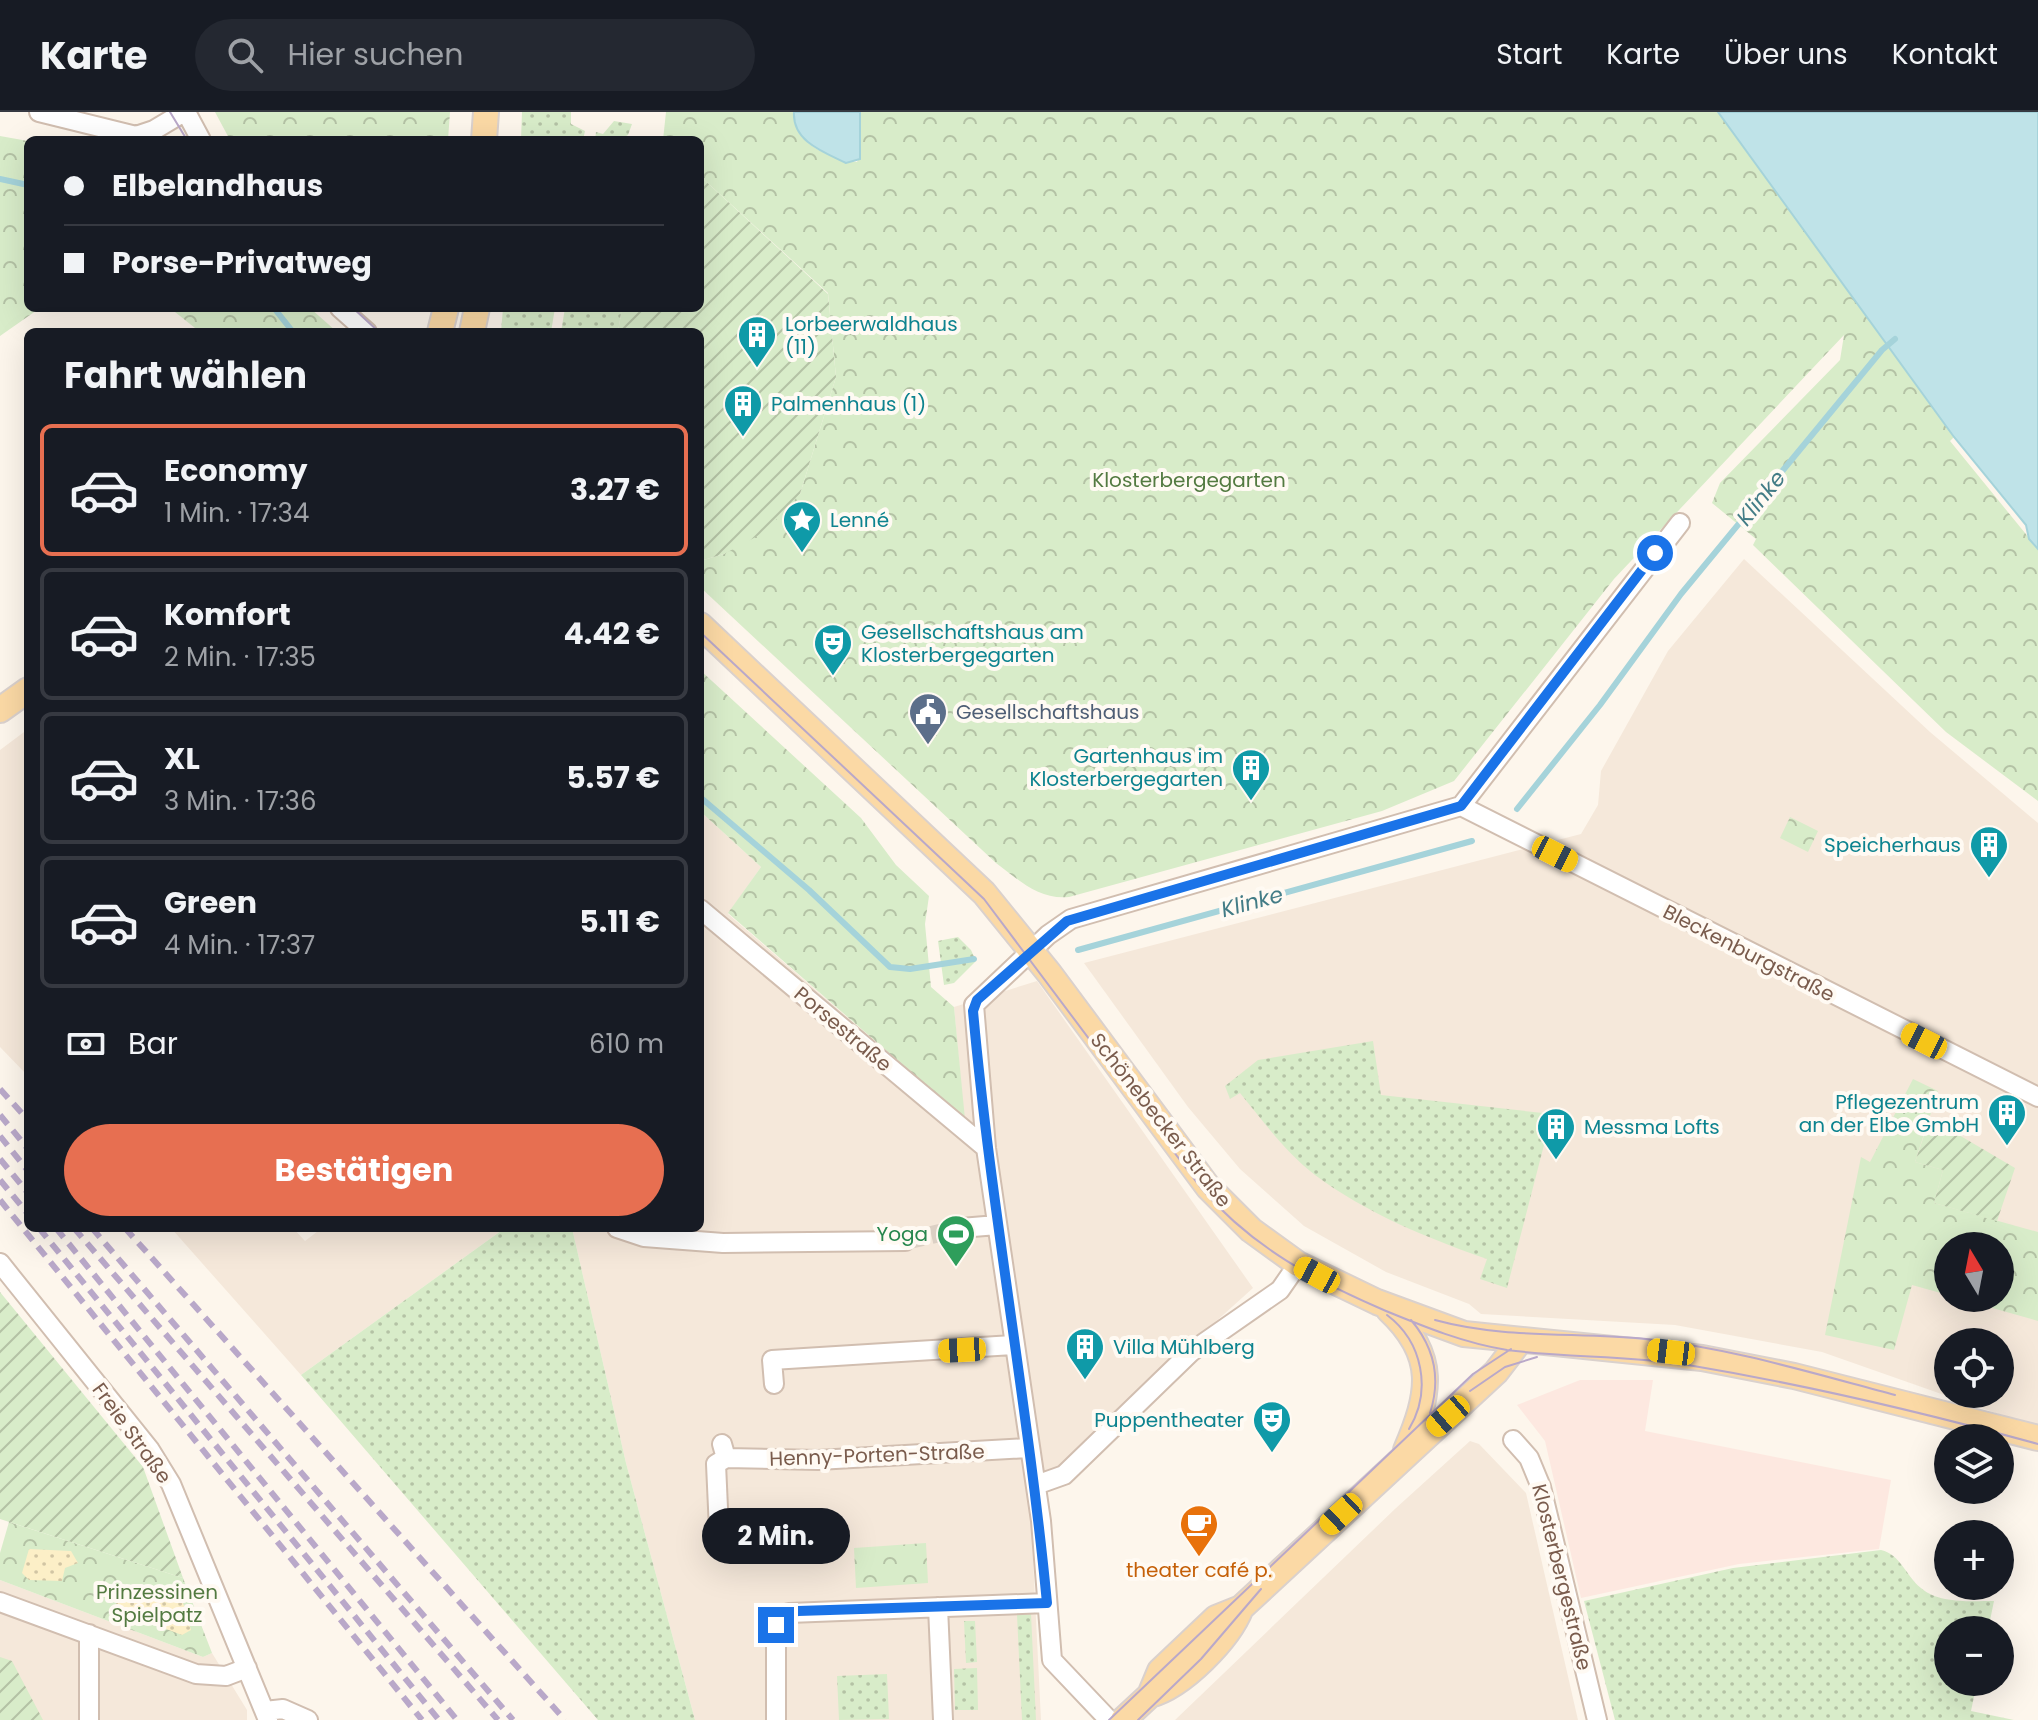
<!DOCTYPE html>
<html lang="de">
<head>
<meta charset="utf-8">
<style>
	body { margin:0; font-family:Poppins,sans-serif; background:#242831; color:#f1f3f6; height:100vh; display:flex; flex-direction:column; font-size:30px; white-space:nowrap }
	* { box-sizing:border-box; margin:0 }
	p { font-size:26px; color:#9ea1a6 }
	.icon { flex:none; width:44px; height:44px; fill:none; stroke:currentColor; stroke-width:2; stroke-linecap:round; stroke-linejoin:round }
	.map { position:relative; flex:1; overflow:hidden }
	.side { position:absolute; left:24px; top:216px; width:680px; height:904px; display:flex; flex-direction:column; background:#171b24; border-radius:12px; box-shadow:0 8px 32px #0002 }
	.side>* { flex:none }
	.banner { position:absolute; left:24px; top:24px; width:680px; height:176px; border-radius:12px; box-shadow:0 8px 32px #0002; display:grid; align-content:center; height:176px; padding:0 40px; background:#171b24 }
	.needle { width:52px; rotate:350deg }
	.fabs { position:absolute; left:1934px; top:1120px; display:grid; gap:16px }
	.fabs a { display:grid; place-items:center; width:80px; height:80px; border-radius:50%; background:#171b24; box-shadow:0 8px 32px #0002; font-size:40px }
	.end { position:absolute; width:36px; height:36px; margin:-18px; border:10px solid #1a73e8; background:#fff; box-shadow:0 0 0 4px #fff }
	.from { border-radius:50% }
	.bubble { position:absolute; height:56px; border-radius:28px; background:#171b24; box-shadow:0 8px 32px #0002; font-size:26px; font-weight:700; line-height:56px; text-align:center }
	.car { position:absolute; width:24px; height:48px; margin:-24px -12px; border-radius:10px; box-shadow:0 0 6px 2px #0007; background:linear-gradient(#f5c518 24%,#345 0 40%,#f5c518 0 76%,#345 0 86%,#f5c518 0) }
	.banner b { display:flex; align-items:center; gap:28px; height:76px; font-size:30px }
	.banner b+b { border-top:2px solid #363941 }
	.banner i { width:20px; height:20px; background:#f1f3f6 }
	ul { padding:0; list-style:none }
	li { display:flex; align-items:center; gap:24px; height:132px; margin:0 16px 12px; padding:0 24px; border:4px solid #363941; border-radius:12px }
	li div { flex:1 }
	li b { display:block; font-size:30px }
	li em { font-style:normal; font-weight:700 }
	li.current { border-color:#e76f51 }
	li>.icon { width:72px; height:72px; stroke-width:1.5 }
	h2 { padding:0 40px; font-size:36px; line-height:96px }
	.pay { display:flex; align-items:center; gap:20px; height:88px; padding:0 40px; font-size:30px }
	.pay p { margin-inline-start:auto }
	.primary-button { display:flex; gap:16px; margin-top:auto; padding:16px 40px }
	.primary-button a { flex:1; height:92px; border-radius:48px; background:#e76f51; color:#fff; font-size:32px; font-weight:700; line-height:92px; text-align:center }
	header { display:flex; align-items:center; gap:48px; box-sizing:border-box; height:112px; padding:0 40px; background:#171b24; border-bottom:2px solid #363941 }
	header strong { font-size:38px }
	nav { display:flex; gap:44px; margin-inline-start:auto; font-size:28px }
	.search { width:560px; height:72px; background:#242831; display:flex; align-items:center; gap:20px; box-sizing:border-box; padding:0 28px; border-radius:44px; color:#9ea1a6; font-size:30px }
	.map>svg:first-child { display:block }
</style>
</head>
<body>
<header>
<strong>Karte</strong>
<div class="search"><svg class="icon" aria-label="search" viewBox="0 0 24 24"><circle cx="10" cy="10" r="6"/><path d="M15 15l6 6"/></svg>Hier suchen</div>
<nav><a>Start</a><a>Karte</a><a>Über uns</a><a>Kontakt</a></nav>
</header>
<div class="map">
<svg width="2038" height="1608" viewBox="0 0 2038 1608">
	<defs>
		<pattern id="grass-dots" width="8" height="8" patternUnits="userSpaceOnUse" patternTransform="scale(2)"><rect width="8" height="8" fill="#d8ecc9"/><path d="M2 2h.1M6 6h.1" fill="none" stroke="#b4c2a5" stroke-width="1.8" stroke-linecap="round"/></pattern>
		<pattern id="forest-crowns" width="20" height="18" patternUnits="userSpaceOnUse" patternTransform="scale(2)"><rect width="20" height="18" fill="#d8ecc9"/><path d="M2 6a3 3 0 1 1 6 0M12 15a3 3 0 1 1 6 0" fill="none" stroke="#b4c2a5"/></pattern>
		<pattern id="sand-dots" width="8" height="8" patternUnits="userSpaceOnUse" patternTransform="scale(2)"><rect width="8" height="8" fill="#fcefc7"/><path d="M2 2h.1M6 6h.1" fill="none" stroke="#d1c5a4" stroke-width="1.8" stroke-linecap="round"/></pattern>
		<pattern id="garden-furrows" width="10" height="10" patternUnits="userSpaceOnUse" patternTransform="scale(2)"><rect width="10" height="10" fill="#d8ecc9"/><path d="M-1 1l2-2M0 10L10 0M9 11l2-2" fill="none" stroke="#b4c2a5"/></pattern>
	</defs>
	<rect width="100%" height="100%" fill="#fdf6ec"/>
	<path fill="#f5e8da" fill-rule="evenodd" d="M 1744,447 L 1930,620 L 2038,711 L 2038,1316 L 1822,1240 L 1675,1213 L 1481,1202 L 1469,1192 L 1386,1160 L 1304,1114 L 1240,1057 L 1188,995 L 1084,851 L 1581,722 L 1598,693 L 1601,659 L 1668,539 ZM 1948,1134 L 2000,1134 L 2000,1186 L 1948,1186 ZM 1948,1230 L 2000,1230 L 2000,1282 L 1948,1282 Z
		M 28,617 L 28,964 L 0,935 L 0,638 Z
		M 700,699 L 761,755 L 728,802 L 964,1006 L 954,895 L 1037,869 L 1253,1176 L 1142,1276 L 1030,1386 L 1041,1608 L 695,1608 L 626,1351 L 572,1116 L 700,1116 Z
		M 171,1116 L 293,1116 L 305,1129 L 322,1116 L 505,1116 L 301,1263 Z
		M 1470,1329 L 1479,1332 L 1526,1381 L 1578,1608 L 1175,1608 L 1396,1396 Z
		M 0,1468 L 203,1545 L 212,1541 L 247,1598 L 247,1608 L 0,1608 Z"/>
	<path fill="#fde8e0" d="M 1580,1268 L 1653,1268 L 1645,1319 L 1891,1368 L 1879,1437 L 1739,1452 L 1581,1486 L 1545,1329 L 1517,1293 Z"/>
	<path fill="url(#grass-dots)" d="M 522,0 L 571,0 L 571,12 L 585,19 L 583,28 L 521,28 Z
		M 614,9 L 632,12 L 628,23 L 618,28 L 595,28 L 596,20 L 603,22 Z
		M 503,196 L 555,196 L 551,220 L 501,220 Z
		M 565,196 L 622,196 L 618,220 L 561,220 Z
		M 958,825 L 971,838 L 976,849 L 954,871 L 944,873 L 938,829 Z
		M 1373,929 L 1381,983 L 1552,1002 L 1507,1176 L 1480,1167 L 1487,1147 C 1427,1126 1366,1101 1315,1063 C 1286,1041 1263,1009 1240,981 L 1230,987 L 1225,974 L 1258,948 Z
		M 505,1116 L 572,1116 L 626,1351 L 695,1608 L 598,1608 L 301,1263 Z
		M 1881,1438 C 1901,1443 1906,1464 1921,1476 C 1939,1492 1971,1489 1994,1489 L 1988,1518 L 1948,1518 L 1948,1570 L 1977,1570 L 1971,1599 L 2014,1608 L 1615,1608 L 1584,1489 L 1733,1456 Z
		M 1031,1502 L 1036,1608 L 1022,1608 L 1017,1503 Z
		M 975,1509 L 977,1550 L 966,1551 L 964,1509 Z
		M 977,1556 L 978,1598 L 955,1598 L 954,1557 Z
		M 887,1562 L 889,1607 L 839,1608 L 837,1564 Z"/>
	<path fill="url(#forest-crowns)" d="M 215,0 L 450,0 L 448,28 L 230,28 Z
		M 666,0 L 794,0 C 792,32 830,46 857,50 L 861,41 L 860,0 L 1718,0 L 1954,325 L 1950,329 L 2038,437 L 2038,689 L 1946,620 L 1753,433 L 1756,427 L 1712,391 L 1720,371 L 1840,248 L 1844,223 L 1614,467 L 1454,669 L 1382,699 L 1069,785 C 1039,788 1019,768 996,751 L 700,475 L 700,449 L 724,442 L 800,382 L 836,265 L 828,181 L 700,64 L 700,28 L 663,28 Z
		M 0,24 L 28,29 L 28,196 L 40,196 L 0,224 Z
		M 170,196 L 310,196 L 337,220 L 200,220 Z
		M 700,558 L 861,706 L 896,753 L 929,784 L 925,812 L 931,875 L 954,895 L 965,1007 L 728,801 L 761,755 L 700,699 Z
		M 1790,705 L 1818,719 L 1808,740 L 1780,726 Z
		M 1913,967 L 1938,979 L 1915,1050 L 1943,1058 L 1934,1091 L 2038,1120 L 2038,1209 L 1957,1186 L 2000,1186 L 2000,1134 L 1948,1134 L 1948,1183 L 1912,1173 L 1894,1238 L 1825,1223 L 1861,1045 L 1870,1050 Z
		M 9,1410 L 183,1466 L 212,1541 L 203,1545 L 0,1468 L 0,1441 Z
		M 926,1431 L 928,1471 L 856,1476 L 854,1436 Z"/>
	<path fill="url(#sand-dots)" d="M 29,1437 L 71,1439 L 78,1451 L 65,1456 L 62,1469 L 29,1468 L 22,1461 Z
		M 122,1482 L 181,1484 L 191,1518 L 182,1523 L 118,1499 L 116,1492 Z"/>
	<path fill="url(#garden-furrows)" d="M 700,64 L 828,182 L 836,265 L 800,382 L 765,420 L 724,442 L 700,449 L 700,220 L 618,220 L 622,196 L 700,196 Z
		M 1930,1006 L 2015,1056 L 1997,1109 L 1934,1091 L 1943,1058 L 1915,1050 Z
		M 0,1180 L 143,1355 L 183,1466 L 0,1407 Z
		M 0,1545 L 12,1549 L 43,1608 L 0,1608 Z"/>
	<path fill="#bfe3e8" stroke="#a5d3da" stroke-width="2" d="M 794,0 L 860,0 L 860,47 L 846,51 C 823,40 792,29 794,0 Z
		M 1718,0 L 2038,0 L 2038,437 L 2029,427 L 2026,413 L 1954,325 Z"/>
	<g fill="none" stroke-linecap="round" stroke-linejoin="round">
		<path stroke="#a5d3da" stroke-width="6" d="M 0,67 L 28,73
			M 274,196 L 293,220
			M 700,685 L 809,778 L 890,855 L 910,857 L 974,847
			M 1517,697 L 1600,593 L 1681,482 L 1882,238 L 1895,227
			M 1078,838 L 1472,729"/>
		<path stroke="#dcd0c4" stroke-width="18" stroke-dasharray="18 9" stroke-linecap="butt" d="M 905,1129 L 961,1116"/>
		<g stroke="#d1beb0" stroke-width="22">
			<path id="minor" d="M 39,0 L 136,24 L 154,18 L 184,0
				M 186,0 L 201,28
				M 340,196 L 367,220
				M 1461,694 L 2038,985
				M 700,797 L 986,1036
				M 617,1116 L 644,1125 L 723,1131 L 905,1129
				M 961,1116 L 997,1113
				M 0,1151 L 150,1338 L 171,1372 L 268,1608
				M 774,1272 L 772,1248 L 1013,1233
				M 1513,1328 L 1529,1346 L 1541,1375 L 1597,1608
				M 722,1332 L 726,1346 L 818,1348 L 1028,1336
				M 1036,1373 L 1064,1363 L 1191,1240 L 1280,1178 L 1298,1152
				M 719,1418 L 716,1352 L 726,1346
				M 0,1490 L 196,1562 L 226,1564 L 247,1556
				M 938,1495 L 943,1608
				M 265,1599 L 283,1597 L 308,1608
				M 89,1608 L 89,1522
				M 776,1608 L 776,1513 L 789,1501 L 1047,1491
				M 1109,1608 L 1052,1548 L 1041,1409 L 986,1036 L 974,893 L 1048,823 L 1071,807 L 1461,694 L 1680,411"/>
		</g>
		<g stroke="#dad1cd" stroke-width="28">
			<path id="major" d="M 484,28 L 486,0
				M 440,220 L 446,196
				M 472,220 L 477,196
				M 700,513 L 984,781 L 1049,861 L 1208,1075 L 1251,1118 L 1298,1152 L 1377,1190 L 1464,1222 L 1702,1246 L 1794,1264 L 2038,1326
				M 0,598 L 28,578
				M 1389,1198 C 1438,1244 1430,1282 1406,1338
				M 1150,1583 C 1183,1574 1229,1527 1241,1496 L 1496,1260 L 1519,1230
				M 1123,1608 L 1150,1583 L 1160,1559 L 1216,1506 L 1241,1496"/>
		</g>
		<use href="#minor" stroke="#fff" stroke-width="18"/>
		<use href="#major" stroke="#fbd9a5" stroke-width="24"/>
		<path stroke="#b9a8c9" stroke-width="2" d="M 170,0 L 187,28
			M 353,196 L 379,220
			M 700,520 L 984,787 L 1201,1076 C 1253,1136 1314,1168 1386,1199 C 1425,1215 1464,1231 1507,1238 C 1567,1246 1628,1243 1688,1253 C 1807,1273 1922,1300 2038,1332
			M 1387,1203 C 1423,1230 1432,1279 1409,1317
			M 1411,1208 C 1434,1235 1441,1267 1430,1301
			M 1435,1208 C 1504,1227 1575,1220 1646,1227 C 1731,1236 1812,1261 1895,1283
			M 1470,1279 L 1505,1255 L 1537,1245
			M 1109,1608 L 1473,1262 L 1511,1237
			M 1138,1608 L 1201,1547 L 1261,1477"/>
		<path stroke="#b9a8c9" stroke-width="6" stroke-dasharray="12 8" stroke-linecap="butt" d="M 0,977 L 28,1008
			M 0,1003 L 28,1037
			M 0,1024 L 28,1059
			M 0,1047 L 28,1081
			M 0,1068 L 28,1102
			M 0,1088 L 422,1608
			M 39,1116 L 439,1608
			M 56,1116 L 457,1608
			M 74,1116 L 498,1608
			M 92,1116 L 513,1608
			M 125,1116 L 565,1608"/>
	</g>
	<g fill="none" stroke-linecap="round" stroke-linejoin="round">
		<path stroke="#1a73e8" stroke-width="10" d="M 776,1513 L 781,1506 L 798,1499 L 1047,1491 C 1028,1293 991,1097 973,899 L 977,888 L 1067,809 L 1461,694 L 1655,441"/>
	</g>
	<defs>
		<g id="building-pin" transform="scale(2)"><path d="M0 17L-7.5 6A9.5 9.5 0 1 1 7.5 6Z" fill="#0f9aa8" stroke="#fffaf3"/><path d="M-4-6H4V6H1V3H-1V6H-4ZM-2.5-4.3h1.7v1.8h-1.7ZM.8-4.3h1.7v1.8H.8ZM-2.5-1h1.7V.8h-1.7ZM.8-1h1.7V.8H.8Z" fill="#fff"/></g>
		<g id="sight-pin" transform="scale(2)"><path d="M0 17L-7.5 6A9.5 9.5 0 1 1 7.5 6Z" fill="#0f9aa8" stroke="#fffaf3"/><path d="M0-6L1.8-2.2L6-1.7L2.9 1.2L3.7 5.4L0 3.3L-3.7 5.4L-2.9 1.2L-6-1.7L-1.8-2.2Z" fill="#fff"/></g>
		<g id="theatre-pin" transform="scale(2)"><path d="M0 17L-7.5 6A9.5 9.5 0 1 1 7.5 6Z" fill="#0f9aa8" stroke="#fffaf3"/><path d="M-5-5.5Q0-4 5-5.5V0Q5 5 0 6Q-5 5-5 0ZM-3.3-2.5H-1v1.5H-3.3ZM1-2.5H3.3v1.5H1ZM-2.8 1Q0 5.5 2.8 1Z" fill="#fff"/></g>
		<g id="civic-pin" transform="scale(2)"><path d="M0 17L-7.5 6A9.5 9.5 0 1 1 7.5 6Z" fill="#5c6f8a" stroke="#fffaf3"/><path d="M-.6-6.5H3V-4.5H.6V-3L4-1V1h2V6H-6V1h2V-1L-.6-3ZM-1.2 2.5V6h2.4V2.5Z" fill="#fff"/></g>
		<g id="stadium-pin" transform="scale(2)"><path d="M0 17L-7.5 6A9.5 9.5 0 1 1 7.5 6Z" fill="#2e9e5b" stroke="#fffaf3"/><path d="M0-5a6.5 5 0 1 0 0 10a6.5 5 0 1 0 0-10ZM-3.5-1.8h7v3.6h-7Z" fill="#fff"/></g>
		<g id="cafe-pin" transform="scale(2)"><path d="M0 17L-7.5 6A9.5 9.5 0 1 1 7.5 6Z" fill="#e8710a" stroke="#fffaf3"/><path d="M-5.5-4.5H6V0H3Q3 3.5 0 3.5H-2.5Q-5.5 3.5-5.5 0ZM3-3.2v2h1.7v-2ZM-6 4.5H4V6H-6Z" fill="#fff"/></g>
	</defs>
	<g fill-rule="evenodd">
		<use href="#building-pin" x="757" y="223"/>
		<use href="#building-pin" x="743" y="292"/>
		<use href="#sight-pin" x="802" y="408"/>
		<use href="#theatre-pin" x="833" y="531"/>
		<use href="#civic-pin" x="928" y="600"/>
		<use href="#building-pin" x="1251" y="656"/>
		<use href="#building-pin" x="1989" y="733"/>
		<use href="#building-pin" x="2007" y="1001"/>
		<use href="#building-pin" x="1556" y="1015"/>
		<use href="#stadium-pin" x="956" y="1122"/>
		<use href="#building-pin" x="1085" y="1235"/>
		<use href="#theatre-pin" x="1272" y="1308"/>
		<use href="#cafe-pin" x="1199" y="1412"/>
	</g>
	<g text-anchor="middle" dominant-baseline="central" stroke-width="8" stroke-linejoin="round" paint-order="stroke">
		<g font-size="20" fill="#0d838f" stroke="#fffaf3" text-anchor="start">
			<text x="785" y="212">Lorbeerwaldhaus<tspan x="785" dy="23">(11)</tspan></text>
			<text x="771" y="292">Palmenhaus (1)</text>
			<text x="830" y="408">Lenné</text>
			<text x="861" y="520">Gesellschaftshaus am<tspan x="861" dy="23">Klosterbergegarten</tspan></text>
			<text x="1223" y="644" text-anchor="end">Gartenhaus im<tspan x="1223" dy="23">Klosterbergegarten</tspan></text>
			<text x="1961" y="733" text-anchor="end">Speicherhaus</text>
			<text x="1979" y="990" text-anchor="end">Pflegezentrum<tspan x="1979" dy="23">an der Elbe GmbH</tspan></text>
			<text x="1584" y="1015">Messma Lofts</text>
			<text x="1113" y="1235">Villa Mühlberg</text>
			<text x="1244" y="1308" text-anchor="end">Puppentheater</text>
		</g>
		<g font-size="20" fill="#537a41" stroke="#fffaf3">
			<text x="1189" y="368">Klosterbergegarten</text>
			<text x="157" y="1480">Prinzessinen<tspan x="157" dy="23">Spielpatz</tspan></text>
		</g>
		<g font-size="20" fill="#4e5e75" stroke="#fffaf3" text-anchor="start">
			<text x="956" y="600">Gesellschaftshaus</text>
		</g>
		<g font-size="20" fill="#7a5c4d" stroke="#fffaf3">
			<text transform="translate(1749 841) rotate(27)">Bleckenburgstraße</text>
			<text transform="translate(843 917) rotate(40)">Porsestraße</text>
			<text transform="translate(1161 1008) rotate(52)">Schönebecker Straße</text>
			<text transform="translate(132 1321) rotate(54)">Freie Straße</text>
			<text transform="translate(877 1343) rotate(-2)">Henny-Porten-Straße</text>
			<text transform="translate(1562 1465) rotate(76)">Klosterbergestraße</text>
		</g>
		<g font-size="20" fill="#27864d" stroke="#fffaf3" text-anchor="end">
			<text x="928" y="1122">Yoga</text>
		</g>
		<g font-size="20" fill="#c56008" stroke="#fffaf3">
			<text x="1199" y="1458">theater café p.</text>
		</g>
		<g font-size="22" font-style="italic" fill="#437c86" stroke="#fffaf3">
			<text transform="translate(1761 386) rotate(-51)">Klinke</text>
			<text transform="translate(1252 790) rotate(-15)">Klinke</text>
		</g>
	</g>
</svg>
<div class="fabs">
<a><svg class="needle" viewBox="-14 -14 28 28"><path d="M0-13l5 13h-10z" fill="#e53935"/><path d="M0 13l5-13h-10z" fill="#9ea1a6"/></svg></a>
<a><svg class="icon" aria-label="locate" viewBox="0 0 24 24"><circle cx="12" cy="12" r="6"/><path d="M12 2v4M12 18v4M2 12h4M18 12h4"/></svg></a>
<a><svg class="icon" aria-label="layers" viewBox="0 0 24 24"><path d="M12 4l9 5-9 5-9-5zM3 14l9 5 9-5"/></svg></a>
<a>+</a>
<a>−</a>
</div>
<i class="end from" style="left:1655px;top:441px"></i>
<i class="end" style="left:776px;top:1513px"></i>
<div class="bubble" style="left:702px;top:1396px;width:148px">2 Min.</div>
<i class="car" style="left:1555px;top:742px;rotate:117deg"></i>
<i class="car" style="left:1924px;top:929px;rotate:297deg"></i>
<i class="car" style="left:1317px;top:1163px;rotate:298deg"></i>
<i class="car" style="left:962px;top:1238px;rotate:267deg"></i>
<i class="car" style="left:1671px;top:1240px;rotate:277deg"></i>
<i class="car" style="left:1448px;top:1304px;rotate:229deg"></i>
<i class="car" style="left:1341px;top:1402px;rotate:227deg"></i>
<div class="banner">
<b><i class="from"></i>Elbelandhaus</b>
<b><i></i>Porse-Privatweg</b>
</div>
<section class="side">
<h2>Fahrt wählen</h2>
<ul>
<li class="current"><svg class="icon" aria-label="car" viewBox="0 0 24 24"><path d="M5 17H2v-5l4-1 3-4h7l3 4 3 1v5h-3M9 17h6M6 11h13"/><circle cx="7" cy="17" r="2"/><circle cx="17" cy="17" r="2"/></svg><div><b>Economy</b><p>1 Min. · 17:34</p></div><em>3.27 €</em></li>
<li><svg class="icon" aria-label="car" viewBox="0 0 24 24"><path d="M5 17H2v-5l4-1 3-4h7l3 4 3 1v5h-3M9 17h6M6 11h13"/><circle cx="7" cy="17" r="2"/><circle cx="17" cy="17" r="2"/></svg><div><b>Komfort</b><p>2 Min. · 17:35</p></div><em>4.42 €</em></li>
<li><svg class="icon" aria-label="car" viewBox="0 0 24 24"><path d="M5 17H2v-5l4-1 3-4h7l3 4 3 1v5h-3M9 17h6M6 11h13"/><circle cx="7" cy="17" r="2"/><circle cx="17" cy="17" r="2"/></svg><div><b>XL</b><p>3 Min. · 17:36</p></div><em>5.57 €</em></li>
<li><svg class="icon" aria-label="car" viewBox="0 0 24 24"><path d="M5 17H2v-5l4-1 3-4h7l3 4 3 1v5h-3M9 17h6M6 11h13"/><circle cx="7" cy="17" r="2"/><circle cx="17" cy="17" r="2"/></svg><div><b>Green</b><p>4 Min. · 17:37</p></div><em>5.11 €</em></li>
</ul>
<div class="pay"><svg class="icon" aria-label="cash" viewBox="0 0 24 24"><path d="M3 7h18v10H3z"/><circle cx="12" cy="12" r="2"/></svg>Bar<p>610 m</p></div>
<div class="primary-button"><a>Bestätigen</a></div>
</section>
</div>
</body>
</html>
